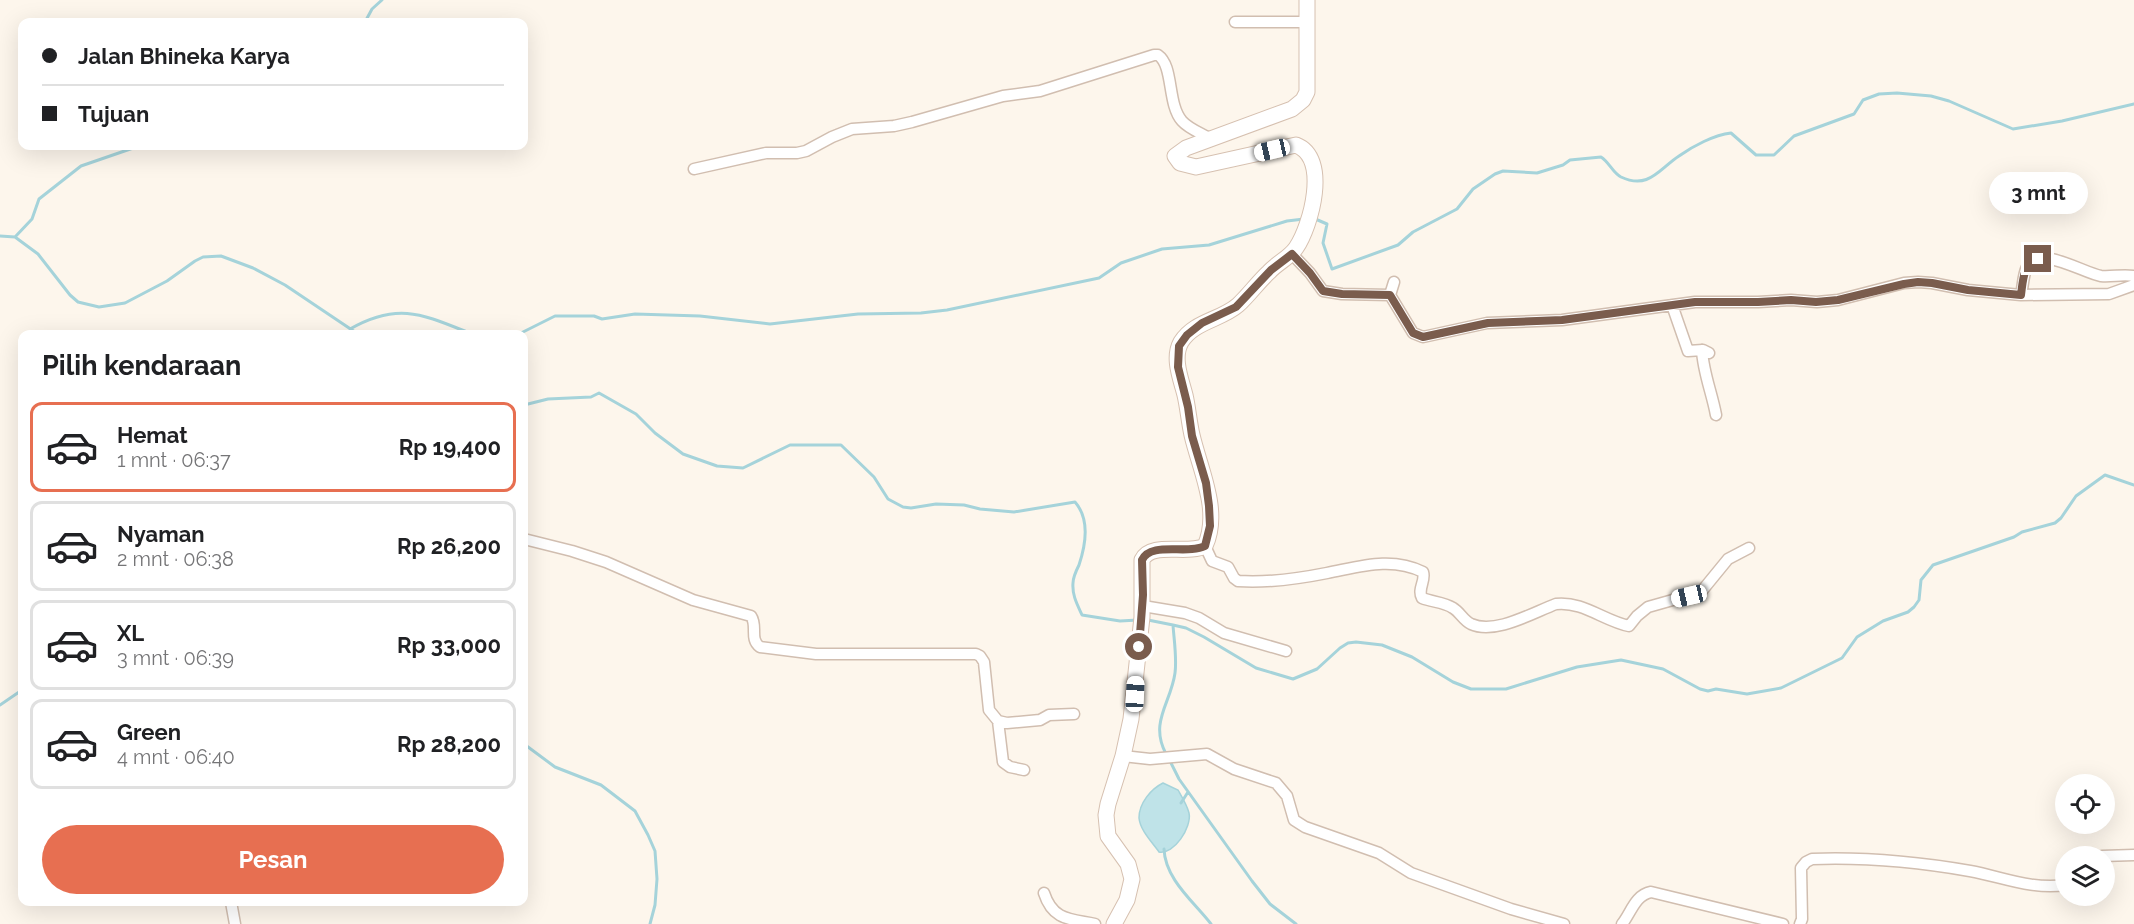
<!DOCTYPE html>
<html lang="id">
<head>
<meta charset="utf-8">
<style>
	body { margin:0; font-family:Raleway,sans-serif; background:#f6f6f6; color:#202124; height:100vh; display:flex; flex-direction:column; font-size:22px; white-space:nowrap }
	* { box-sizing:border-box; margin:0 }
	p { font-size:20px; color:#757577 }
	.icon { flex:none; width:33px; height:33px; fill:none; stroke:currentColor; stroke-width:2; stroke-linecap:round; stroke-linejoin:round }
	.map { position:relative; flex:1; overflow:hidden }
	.panel { position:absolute; left:18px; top:330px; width:510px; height:576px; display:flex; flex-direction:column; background:#fff; border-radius:12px; box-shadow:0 6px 24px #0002 }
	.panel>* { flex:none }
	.banner { position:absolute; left:18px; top:18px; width:510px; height:132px; border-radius:12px; box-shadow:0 6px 24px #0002; display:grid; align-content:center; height:132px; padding:0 24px; background:#fff }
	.fabs { position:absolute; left:2055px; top:774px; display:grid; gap:12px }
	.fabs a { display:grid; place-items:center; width:60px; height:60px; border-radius:50%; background:#fff; box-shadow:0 6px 24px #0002; font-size:30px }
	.end { position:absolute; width:27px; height:27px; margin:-14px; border:8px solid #7a5c4d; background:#fff; box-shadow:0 0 0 3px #fff }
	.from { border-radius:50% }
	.bubble { position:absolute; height:42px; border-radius:21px; background:#fff; box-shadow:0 6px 24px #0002; font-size:20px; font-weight:700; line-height:42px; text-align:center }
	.car { position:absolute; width:18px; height:36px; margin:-18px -9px; border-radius:8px; box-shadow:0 0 4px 2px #0007; background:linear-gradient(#fff 24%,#345 0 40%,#fff 0 76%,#345 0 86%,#fff 0) }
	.banner b { display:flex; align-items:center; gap:21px; height:57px; font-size:22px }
	.banner b+b { border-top:2px solid #e0e0e0 }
	.banner i { width:15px; height:15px; background:#202124 }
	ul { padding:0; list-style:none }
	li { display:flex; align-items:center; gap:18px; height:90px; margin:0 12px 9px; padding:0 12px; border:3px solid #e0e0e0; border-radius:12px }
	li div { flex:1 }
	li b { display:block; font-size:22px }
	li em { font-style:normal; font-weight:700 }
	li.selected { border-color:#e76f51 }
	li>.icon { width:54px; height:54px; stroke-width:1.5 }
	h2 { padding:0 24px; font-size:27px; line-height:72px }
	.button { display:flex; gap:12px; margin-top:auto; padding:12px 24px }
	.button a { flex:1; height:69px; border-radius:36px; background:#e76f51; color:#fff; font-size:24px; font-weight:700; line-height:69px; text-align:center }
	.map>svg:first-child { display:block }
</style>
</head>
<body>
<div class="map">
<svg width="2134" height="924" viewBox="0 0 2134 924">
	<rect width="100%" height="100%" fill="#fdf6ec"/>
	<path fill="#bfe3e8" stroke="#a5d3da" stroke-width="1.5" d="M 1163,783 L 1178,790 C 1182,797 1187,805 1189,813 C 1192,827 1174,855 1159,852 C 1152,842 1140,830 1139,818 C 1139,803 1151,789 1163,783 Z"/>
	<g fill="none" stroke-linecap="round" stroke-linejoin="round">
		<path stroke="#a5d3da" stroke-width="3" d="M 365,22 L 372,9 L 382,0
			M 1313,218 L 1327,224 L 1323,243 L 1332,269 L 1398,245 L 1413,232 L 1457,209 L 1473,189 L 1495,174 L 1503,171 L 1537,173 L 1563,165 L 1570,160 L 1601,157 C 1609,162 1613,173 1621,177 C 1649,190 1659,169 1679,156 C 1693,146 1714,135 1731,133 L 1756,155 L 1774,155 L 1794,136 L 1854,114 L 1863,100 L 1879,94 L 1897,93 L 1931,96 L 1949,101 L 2013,129 L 2062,121 L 2134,104
			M 0,236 L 15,237 L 38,254 L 70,295 L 78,302 L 99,307 L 125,303 L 167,281 L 195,261 L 203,257 L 221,256 L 253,268 L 285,285 L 358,334
			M 15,237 L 32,219 L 39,199 L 81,166 L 139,146
			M 350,329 C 399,301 424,315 472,334
			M 519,334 L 555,316 L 594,316 L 602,319 L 635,314 L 700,316 L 770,324 L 858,314 L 921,313 L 947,310 L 1099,278 L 1121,263 L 1162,249 L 1209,245 L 1287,221 L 1304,219
			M 524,405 L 548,399 L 591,397 L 599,393 L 636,414 L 655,433 L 683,454 L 717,466 L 743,468 L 790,445 L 841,445 L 874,477 L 888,499 L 903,507 L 911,508 L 936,504 L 964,505 L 980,509 L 1014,512 L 1075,502 C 1090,519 1086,544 1079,565 C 1076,571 1073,577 1073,583 C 1072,595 1077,604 1082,615 L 1120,621 L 1138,620
			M 1148,620 L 1173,625 C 1174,640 1177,658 1175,673 C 1171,703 1149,722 1166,754
			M 1173,625 L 1186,628 L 1204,637 L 1256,668 L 1293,679 L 1317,669 L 1340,648 L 1348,643 L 1356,642 L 1382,645 L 1412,657 L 1453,682 L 1471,689 L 1506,689 L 1577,667 L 1621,660 L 1663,669 L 1700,689 L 1708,691 L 1716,689 L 1747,694 L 1781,688 L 1842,658 L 1857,637 L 1883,621 L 1908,612 L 1914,607 L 1919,600 L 1921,580 L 1933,565 L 2014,537 L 2022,532 L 2055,523 L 2061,518 L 2076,496 L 2105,475 L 2134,485
			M 0,705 L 22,690
			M 524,744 L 555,767 L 601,785 L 635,811 L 648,835 L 655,851 L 657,879 L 655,905 L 650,924
			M 1169,759 L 1179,779 L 1252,881 L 1270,904 L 1296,924
			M 1181,803 L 1188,792
			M 1164,849 C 1165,879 1194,902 1211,924"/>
		<g stroke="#d1beb0" stroke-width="13">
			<path id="street" d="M 1235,22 L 1307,22
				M 694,169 L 766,153 L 797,153 L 806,151 L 832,137 L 852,129 L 894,126 L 912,122 L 1003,96 L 1040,91 L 1154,55 L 1158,55 C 1174,66 1167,104 1182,121 C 1189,129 1201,133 1211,139
				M 1292,254 L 1310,273 L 1323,291 L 1342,294 L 1390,295
				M 1394,282 L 1390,295 L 1413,333 L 1423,337 L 1487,323 L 1562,320 L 1695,302 L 1758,302 L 1791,300 L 1817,302 L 1838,300 L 1904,283 L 1918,282 L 1932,283 L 1968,290 L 2021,295 L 2109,294 L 2134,285
				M 2021,295 C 2023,286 2023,275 2027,267 C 2039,244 2083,273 2101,276 C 2112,277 2123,274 2134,276
				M 1672,305 L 1688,351 L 1703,350 L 1709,353
				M 1702,350 C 1703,372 1712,393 1716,415
				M 524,539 L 572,551 L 606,562 L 693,600 L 751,616 C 758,626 749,639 760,647 L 816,654 L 976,654 L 980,656 L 984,662 L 989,710 L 998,721 L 1007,723 L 1040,720 L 1049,715 L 1074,714
				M 1205,546 L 1212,561 L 1228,567 L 1234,578 L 1238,581 C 1268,583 1297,579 1327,573 C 1359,567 1391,556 1423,572 C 1426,581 1417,589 1422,598 C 1432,602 1444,602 1453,608 C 1460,612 1463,620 1471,624 C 1495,635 1532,613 1556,604 C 1583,601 1604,621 1629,626 L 1637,616 L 1648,607 L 1701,592 L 1728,559 L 1749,548
				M 1143,606 L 1185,613 L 1199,618 L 1224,633 L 1286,651
				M 998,721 L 1003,762 L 1010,767 L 1024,770
				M 1123,756 L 1150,759 L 1207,754 L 1234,769 L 1276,783 L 1287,796 L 1294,820 L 1305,827 L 1379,853 L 1411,873 L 1511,909 L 1564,924
				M 2102,856 L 2134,855
				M 1044,893 C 1053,921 1071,919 1095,924
				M 231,902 L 235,924
				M 1622,924 C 1631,913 1635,895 1651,892 L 1783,924
				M 1800,924 L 1802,919 L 1801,868 L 1806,862 L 1812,859 C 1865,857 1918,862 1970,871 C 2003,877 2031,890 2066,885"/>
		</g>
		<g stroke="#d6c0b0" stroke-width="17">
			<path id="secondary" d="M 1114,924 L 1127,900 L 1132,879 L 1128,864 L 1108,836 L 1106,815 L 1108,804 L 1123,756 L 1131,719 L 1142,617 L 1142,560 C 1151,541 1187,555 1205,546 C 1221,511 1200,470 1192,435 C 1189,422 1188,408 1185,395 C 1181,379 1172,358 1181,342 C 1194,321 1221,320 1238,305 C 1249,295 1258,282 1269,272 C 1277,263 1289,258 1296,248 C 1311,226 1330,158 1296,145 L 1196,167 L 1180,163 L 1175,156 L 1186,148 L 1292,109 L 1303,100 L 1307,92 L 1307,0"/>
		</g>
		<use href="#street" stroke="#fff" stroke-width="10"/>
		<use href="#secondary" stroke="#fff" stroke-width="15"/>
	</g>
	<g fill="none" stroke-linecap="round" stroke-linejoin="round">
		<path stroke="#7a5c4d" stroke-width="8" d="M 1139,647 L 1143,595 L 1142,560 C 1151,541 1187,555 1205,546 L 1210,526 L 1209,506 L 1206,483 L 1192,436 L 1188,407 L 1178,367 L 1179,346 L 1187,335 L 1202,323 L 1236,307 L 1271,270 L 1292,254 L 1310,273 L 1323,291 L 1342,294 L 1390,295 L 1413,333 L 1423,337 L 1488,323 L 1562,320 L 1695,302 L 1758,302 L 1791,300 L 1816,302 L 1838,300 L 1904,284 L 1918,282 L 1932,283 L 1968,290 L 2021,295 C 2023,280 2023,264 2038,259"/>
	</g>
</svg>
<div class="fabs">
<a><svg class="icon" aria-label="locate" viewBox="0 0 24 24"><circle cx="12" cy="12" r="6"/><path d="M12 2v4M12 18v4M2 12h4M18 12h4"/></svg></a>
<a><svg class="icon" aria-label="layers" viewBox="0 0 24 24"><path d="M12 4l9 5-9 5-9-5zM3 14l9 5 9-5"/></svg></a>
</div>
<i class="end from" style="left:1139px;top:647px"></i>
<i class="end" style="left:2038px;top:259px"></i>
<div class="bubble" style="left:1989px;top:172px;width:99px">3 mnt</div>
<i class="car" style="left:1272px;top:150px;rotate:257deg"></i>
<i class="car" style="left:1689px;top:596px;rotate:257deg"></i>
<i class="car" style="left:1135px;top:694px;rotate:3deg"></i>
<div class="banner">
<b><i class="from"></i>Jalan Bhineka Karya</b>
<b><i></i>Tujuan</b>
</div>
<section class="panel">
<h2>Pilih kendaraan</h2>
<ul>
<li class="selected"><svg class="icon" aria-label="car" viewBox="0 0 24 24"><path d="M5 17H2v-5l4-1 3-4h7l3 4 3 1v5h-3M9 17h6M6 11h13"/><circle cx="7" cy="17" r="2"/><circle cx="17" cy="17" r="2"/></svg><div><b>Hemat</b><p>1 mnt · 06:37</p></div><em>Rp 19,400</em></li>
<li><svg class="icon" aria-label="car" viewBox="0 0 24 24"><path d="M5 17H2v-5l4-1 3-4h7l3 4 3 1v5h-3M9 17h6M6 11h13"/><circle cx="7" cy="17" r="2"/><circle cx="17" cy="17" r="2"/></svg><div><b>Nyaman</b><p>2 mnt · 06:38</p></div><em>Rp 26,200</em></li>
<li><svg class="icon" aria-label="car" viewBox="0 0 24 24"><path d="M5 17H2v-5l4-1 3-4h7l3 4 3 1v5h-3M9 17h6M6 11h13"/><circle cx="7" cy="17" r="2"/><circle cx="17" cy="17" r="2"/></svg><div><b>XL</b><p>3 mnt · 06:39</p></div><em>Rp 33,000</em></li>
<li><svg class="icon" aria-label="car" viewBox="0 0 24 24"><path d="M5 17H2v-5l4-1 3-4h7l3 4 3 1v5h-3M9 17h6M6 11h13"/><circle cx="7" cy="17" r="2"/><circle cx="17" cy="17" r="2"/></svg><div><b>Green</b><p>4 mnt · 06:40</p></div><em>Rp 28,200</em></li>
</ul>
<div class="button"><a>Pesan</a></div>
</section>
</div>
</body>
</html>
